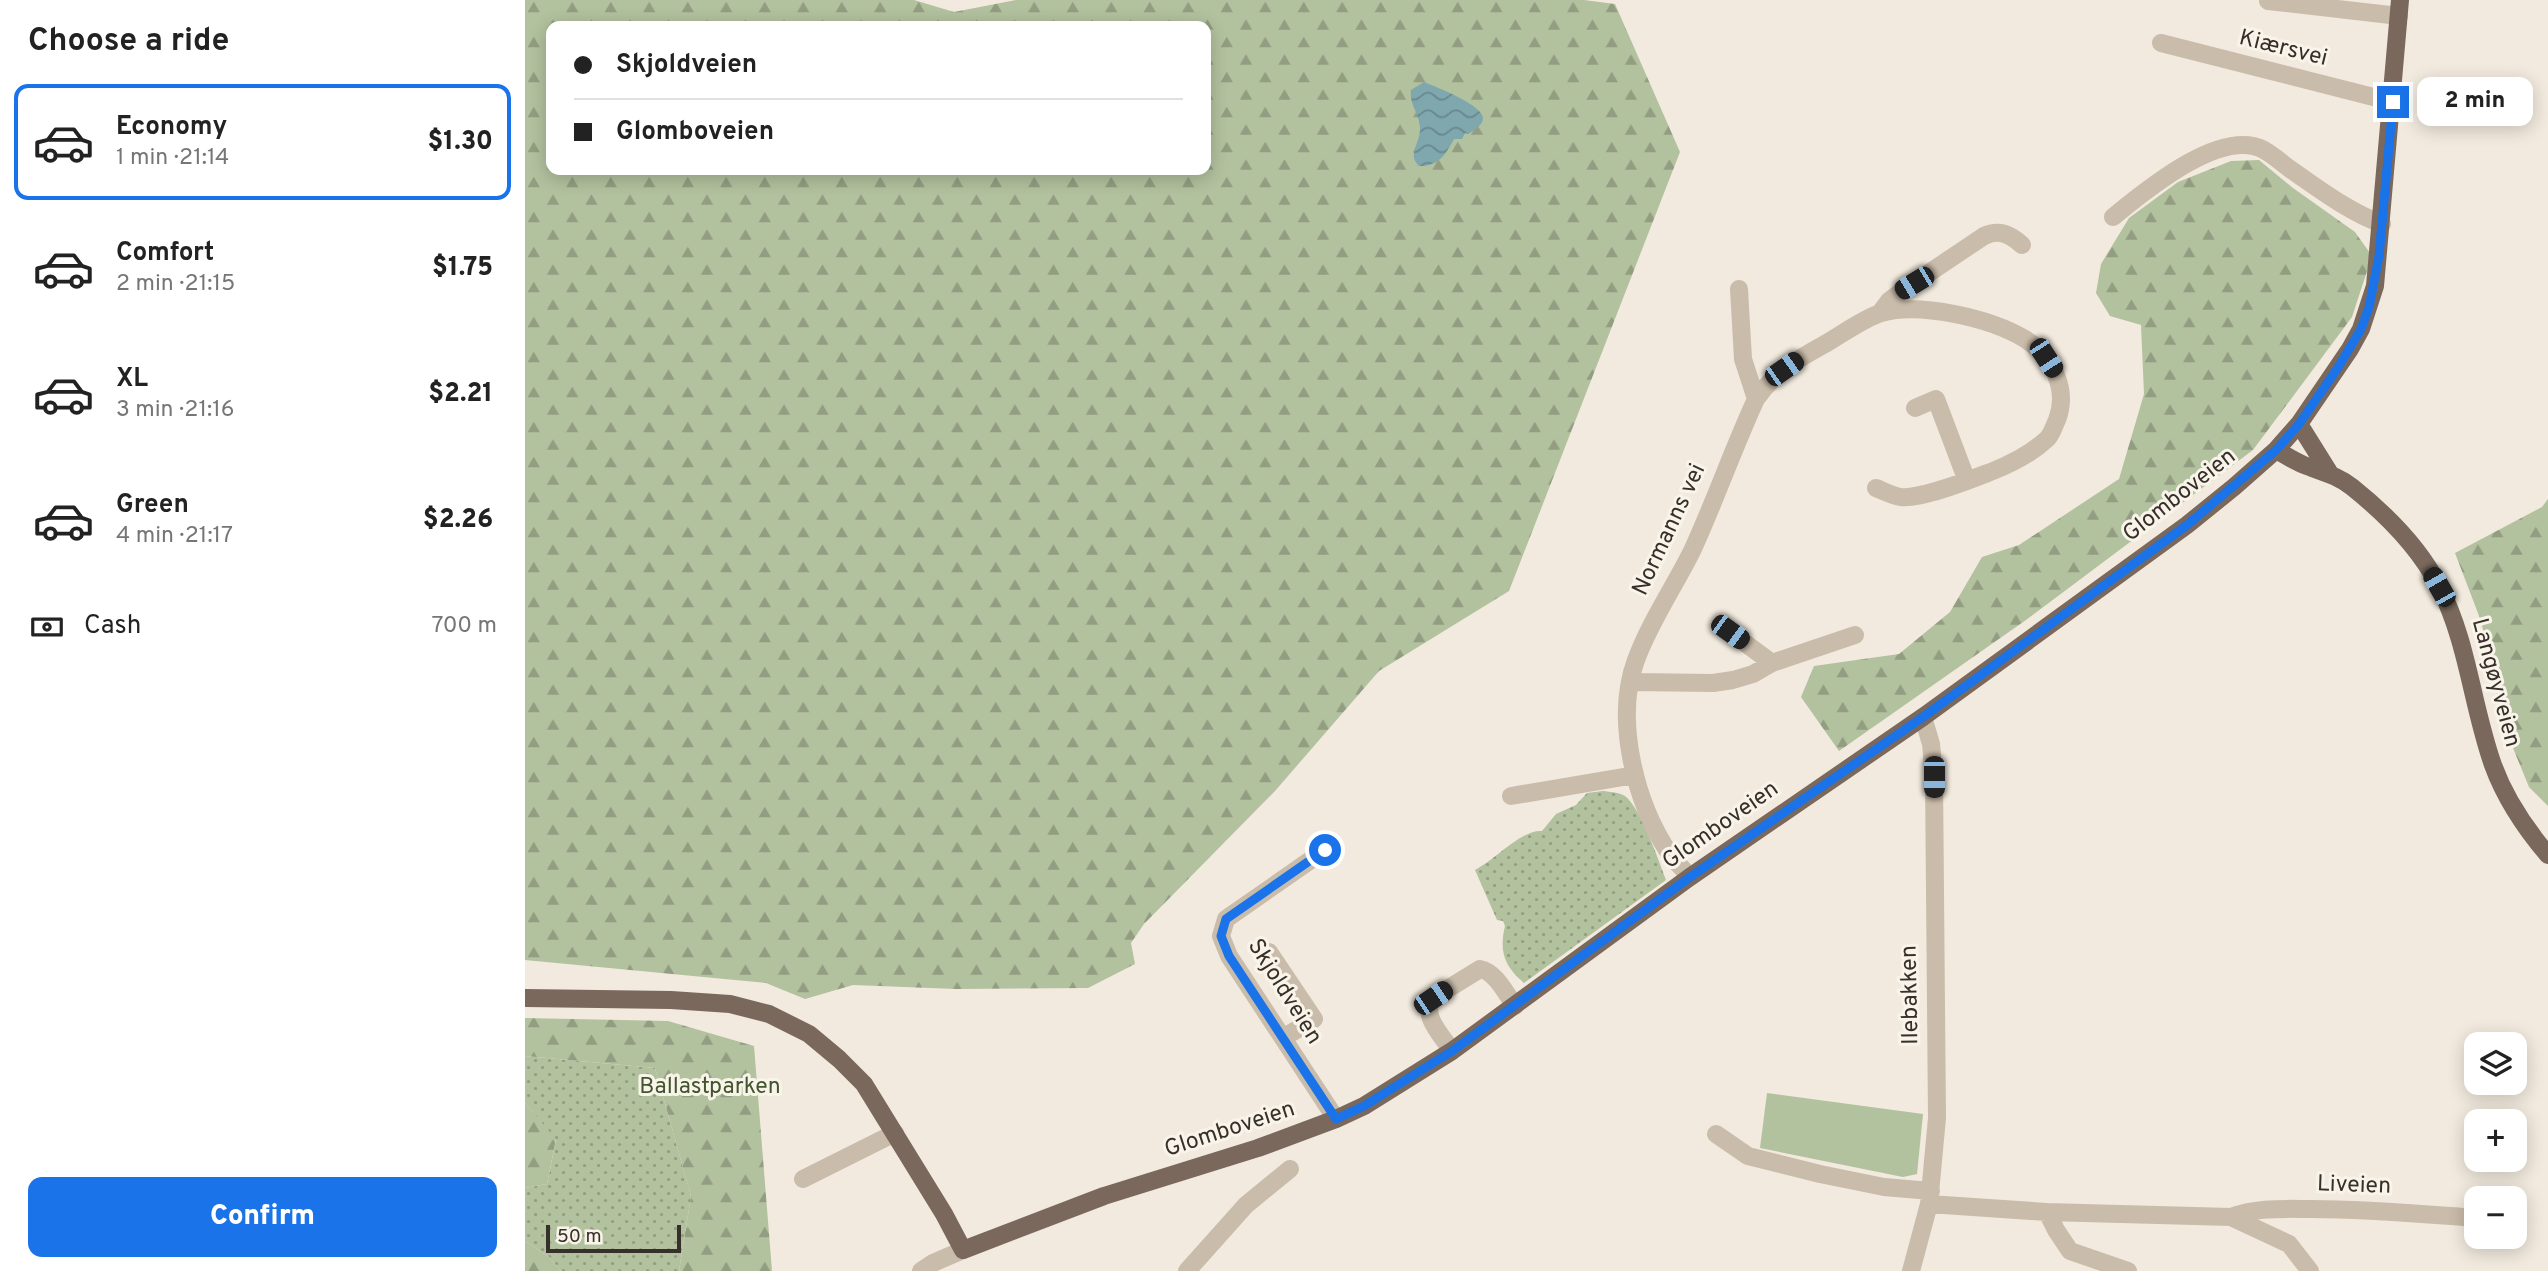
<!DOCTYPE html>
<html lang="en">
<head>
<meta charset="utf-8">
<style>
	body { margin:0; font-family:Overpass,sans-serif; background:#f6f6f6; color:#222; height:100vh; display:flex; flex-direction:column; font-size:26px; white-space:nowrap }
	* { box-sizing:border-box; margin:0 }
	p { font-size:23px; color:#767676 }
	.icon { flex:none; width:38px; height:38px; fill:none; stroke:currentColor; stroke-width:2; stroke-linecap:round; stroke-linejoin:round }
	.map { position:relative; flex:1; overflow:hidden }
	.details { display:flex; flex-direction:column; background:#fff; width:525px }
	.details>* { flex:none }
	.guide { position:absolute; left:21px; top:21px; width:665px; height:154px; border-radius:14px; box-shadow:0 4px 18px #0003; display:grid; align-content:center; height:154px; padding:0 28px; background:#fff }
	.tools { position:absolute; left:1939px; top:1032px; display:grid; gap:14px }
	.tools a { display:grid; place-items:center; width:63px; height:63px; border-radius:14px; background:#fff; box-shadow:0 4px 18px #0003; font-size:35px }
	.scale { position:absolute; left:21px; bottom:18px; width:135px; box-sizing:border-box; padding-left:7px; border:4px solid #372f29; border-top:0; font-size:19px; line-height:24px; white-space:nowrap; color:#372f29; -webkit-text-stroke:5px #f9f4ea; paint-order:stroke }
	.end { position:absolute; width:32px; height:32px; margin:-16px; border:9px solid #1a73e8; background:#fff; box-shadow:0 0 0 4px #fff }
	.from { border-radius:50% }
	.bubble { position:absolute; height:49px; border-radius:14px; background:#fff; box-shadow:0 4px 18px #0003; font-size:23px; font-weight:800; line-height:49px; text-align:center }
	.car { position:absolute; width:21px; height:42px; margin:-21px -10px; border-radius:9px; box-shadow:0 0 5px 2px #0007; background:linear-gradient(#222 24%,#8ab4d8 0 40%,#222 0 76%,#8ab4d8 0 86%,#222 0) }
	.guide b { display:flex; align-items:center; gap:24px; height:66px; font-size:26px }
	.guide b+b { border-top:2px solid #e0e0e0 }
	.guide i { width:18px; height:18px; background:#222 }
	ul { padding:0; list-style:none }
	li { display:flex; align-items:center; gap:21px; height:116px; margin:0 14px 10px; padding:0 14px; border:4px solid transparent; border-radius:14px }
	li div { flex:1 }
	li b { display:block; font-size:26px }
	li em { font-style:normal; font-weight:800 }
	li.selected { border-color:#1a73e8 }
	li>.icon { width:63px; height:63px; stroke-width:1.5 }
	h2 { padding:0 28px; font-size:32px; line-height:84px }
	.pay { display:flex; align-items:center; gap:18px; height:77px; padding:0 28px; font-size:26px }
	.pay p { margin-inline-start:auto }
	.cta { display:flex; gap:14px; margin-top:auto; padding:14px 28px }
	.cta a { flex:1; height:80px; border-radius:14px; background:#1a73e8; color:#fff; font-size:28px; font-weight:800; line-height:80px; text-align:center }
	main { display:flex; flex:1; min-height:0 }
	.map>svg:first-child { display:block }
</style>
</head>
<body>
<main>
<section class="details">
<h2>Choose a ride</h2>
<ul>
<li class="selected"><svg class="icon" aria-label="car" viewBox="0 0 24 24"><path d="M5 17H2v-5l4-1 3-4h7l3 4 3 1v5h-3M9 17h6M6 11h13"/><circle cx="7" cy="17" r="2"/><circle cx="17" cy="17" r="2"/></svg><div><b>Economy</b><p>1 min · 21:14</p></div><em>$1.30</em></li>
<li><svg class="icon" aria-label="car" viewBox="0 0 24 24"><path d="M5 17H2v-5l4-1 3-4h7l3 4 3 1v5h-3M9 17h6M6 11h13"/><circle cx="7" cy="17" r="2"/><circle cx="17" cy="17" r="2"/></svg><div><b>Comfort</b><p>2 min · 21:15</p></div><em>$1.75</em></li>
<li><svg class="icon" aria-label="car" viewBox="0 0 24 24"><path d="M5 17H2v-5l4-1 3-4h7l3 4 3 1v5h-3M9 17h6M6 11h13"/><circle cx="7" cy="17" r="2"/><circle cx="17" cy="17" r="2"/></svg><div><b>XL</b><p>3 min · 21:16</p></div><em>$2.21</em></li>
<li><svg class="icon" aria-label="car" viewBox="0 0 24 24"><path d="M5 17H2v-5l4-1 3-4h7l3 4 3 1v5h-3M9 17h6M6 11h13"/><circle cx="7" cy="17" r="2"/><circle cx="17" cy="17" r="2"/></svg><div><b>Green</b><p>4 min · 21:17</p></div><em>$2.26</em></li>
</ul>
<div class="pay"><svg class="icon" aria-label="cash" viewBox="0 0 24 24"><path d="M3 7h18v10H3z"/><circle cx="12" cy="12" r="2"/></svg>Cash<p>700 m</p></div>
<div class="cta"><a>Confirm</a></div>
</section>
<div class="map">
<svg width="2023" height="1271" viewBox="0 0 2023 1271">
	<defs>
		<pattern id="grass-dots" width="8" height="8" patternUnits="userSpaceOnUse" patternTransform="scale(1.75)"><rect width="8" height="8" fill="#b2c19e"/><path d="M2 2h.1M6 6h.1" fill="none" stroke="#929d81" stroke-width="1.8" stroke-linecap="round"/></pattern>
		<pattern id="forest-firs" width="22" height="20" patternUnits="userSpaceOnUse" patternTransform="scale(1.75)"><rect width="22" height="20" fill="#b2c19e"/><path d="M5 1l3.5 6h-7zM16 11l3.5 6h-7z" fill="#929d81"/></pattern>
		<pattern id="water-waves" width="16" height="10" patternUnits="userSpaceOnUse" patternTransform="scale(1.75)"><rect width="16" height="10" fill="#7ea7ae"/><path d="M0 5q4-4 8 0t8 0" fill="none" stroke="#68888e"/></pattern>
	</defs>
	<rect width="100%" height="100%" fill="#f2eade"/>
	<path fill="url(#grass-dots)" d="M 1078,791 C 1085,792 1094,792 1100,796 C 1115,807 1134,861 1141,880 L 999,983 C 979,966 974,951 980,926 L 978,921 L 972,920 L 950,870 C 970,860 997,829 1017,831 L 1031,814 L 1051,805 L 1062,793 Z
		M 0,1056 L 130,1068 L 166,1196 L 154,1271 L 36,1271 L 24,1257 L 0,1241 L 0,1188 L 22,1184 L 31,1140 L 0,1103 Z"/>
	<path fill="url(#forest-firs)" fill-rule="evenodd" d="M 0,0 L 389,0 L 429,12 L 491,0 L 1059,0 L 1090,4 L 1155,152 L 984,591 L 854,671 L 750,791 L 619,924 L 606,943 L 610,964 L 563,988 L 431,989 L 328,985 L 280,999 L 241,983 L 0,960 ZM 26,26 L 681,26 L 681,170 L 26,170 Z
		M 1734,160 L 1768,188 L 1830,232 L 1847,256 L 1827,317 L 1728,450 L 1501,620 L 1314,751 L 1276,697 L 1289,666 L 1374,654 L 1425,612 L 1457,557 L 1494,545 L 1594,479 L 1619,394 L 1616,325 L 1585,316 L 1571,293 L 1576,264 L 1604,218 L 1653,182 L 1706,161 Z
		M 2023,499 L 2023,806 L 2004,787 L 1979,726 L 1956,621 L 1930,553 L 2017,507 Z
		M 0,1018 L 143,1021 L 229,1046 L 247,1271 L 154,1271 L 166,1196 L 130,1068 L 0,1056 Z
		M 0,1103 L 31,1139 L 22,1184 L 0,1188 Z
		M 0,1241 L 24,1257 L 36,1271 L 0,1271 Z"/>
	<path fill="#b2c19e" d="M 1242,1093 L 1398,1114 L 1392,1174 L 1378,1177 L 1235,1148 Z"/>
	<path fill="url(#water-waves)" d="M 899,82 C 911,87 959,105 958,119 C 957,126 949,130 943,134 L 940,133 L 937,139 L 929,139 C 921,154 913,167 894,166 C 882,154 895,144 895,129 C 895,114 884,105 886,90 Z"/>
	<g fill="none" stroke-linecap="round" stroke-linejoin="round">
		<path stroke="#cabcaa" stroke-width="18" d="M 1743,1 L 1874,16
			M 1636,43 L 1868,102
			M 1588,217 C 1620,191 1696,127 1739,150 C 1748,155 1757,163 1765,169 C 1794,189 1824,212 1857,224
			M 1214,289 L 1218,359 L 1231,399
			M 1355,313 L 1364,301 L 1377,291 L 1459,236 C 1474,229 1485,234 1497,245
			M 1390,408 L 1411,399 L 1442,481
			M 1205,632 L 1247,663
			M 1106,682 L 1188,683 L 1208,680 L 1228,674 L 1247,663 L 1330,635
			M 986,796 L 1110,775
			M 800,850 L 701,919 L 696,936 L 704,956 L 811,1119
			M 1165,877 C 1158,869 1150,861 1144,853 C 1110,802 1089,719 1111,660 C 1125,622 1149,587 1167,551 C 1190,501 1208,449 1231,399 C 1251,371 1271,360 1300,344 C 1316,335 1339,318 1356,313 C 1395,302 1465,318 1500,339 C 1527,356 1544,389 1532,420 C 1529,426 1527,434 1522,439 C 1506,454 1488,463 1468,471 C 1447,479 1398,499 1376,497 C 1368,496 1359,491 1351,488
			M 744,952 L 789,1019 L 758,1038
			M 927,1051 C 917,1036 895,1014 908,998 L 955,969 C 971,972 981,994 990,1006
			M 1191,1134 L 1223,1156 L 1295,1174 L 1359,1187 L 1406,1191
			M 278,1179 L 370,1133
			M 1404,1204 L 1522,1212 L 1706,1217 C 1732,1207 1760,1209 1787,1209 C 1842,1209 1897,1214 1951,1218
			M 1522,1212 L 1531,1230 L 1545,1251 L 1603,1271
			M 1706,1217 L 1764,1244 L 1785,1271
			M 396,1271 L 408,1263 L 438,1250
			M 662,1271 L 721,1205 L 765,1169
			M 1386,1271 L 1404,1204 L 1412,1118 L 1409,777 L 1406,744 L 1398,717"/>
		<path stroke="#79685b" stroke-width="18" d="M 1774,424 L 1804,472
			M 1751,450 C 1760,455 1769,461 1779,465 C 1797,472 1812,475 1827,487 C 1862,515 1894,547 1914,586 C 1943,642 1947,706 1968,765 C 1980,798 2000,828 2023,855
			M 0,998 L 146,1000 L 205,1004 L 244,1014 L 284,1034 L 314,1059 L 339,1084 L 419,1214 L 438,1250 L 579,1196 L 733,1148 L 811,1119 L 839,1106 L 927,1051 L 1165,877 L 1398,717 L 1662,525 L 1709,487 L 1751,450 L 1774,424 L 1825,349 L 1836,329 L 1850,286 L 1875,0"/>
	</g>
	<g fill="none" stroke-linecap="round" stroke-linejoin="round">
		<path stroke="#1a73e8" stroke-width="9" d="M 800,850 L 701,919 L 696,936 L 704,956 L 811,1119 L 839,1106 L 927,1051 L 1165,877 L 1398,717 L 1662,525 L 1751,450 L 1774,424 L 1812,369 L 1836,329 L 1844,307 L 1854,256 L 1868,102"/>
	</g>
	<g text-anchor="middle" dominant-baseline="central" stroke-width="6" stroke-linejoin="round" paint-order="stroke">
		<g font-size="23" fill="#372f29" stroke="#f9f4ea">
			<text transform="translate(1758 49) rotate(14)">Kiærsvei</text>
			<text transform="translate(1655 496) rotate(-38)">Glomboveien</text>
			<text transform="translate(1145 530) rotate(-65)">Normanns vei</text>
			<text transform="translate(1970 683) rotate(75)">Langøyveien</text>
			<text transform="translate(1196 826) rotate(-35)">Glomboveien</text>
			<text transform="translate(759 992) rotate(58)">Skjoldveien</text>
			<text transform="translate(1386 995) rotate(-91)">Ilebakken</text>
			<text transform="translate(705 1130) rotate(-18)">Glomboveien</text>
			<text transform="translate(1829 1186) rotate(2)">Liveien</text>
		</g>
		<g font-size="23" fill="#43552e" stroke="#f9f4ea">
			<text x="185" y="1087">Ballastparken</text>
		</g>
	</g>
</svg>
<div class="tools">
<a><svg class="icon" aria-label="layers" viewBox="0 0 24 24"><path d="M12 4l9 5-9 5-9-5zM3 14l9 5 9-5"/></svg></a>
<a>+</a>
<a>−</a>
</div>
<div class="scale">50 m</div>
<i class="end from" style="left:800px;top:850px"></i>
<i class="end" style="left:1868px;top:102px"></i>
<div class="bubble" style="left:1892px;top:77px;width:116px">2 min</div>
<i class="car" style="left:1389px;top:283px;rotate:239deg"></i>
<i class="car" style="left:1521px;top:358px;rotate:147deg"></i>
<i class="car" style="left:1259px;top:369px;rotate:55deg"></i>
<i class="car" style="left:1914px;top:587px;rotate:330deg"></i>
<i class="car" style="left:1205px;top:632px;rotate:126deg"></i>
<i class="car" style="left:1409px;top:777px;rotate:180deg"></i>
<i class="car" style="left:908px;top:998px;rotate:56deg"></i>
<div class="guide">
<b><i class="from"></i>Skjoldveien</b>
<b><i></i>Glomboveien</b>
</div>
</div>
</main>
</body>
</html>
